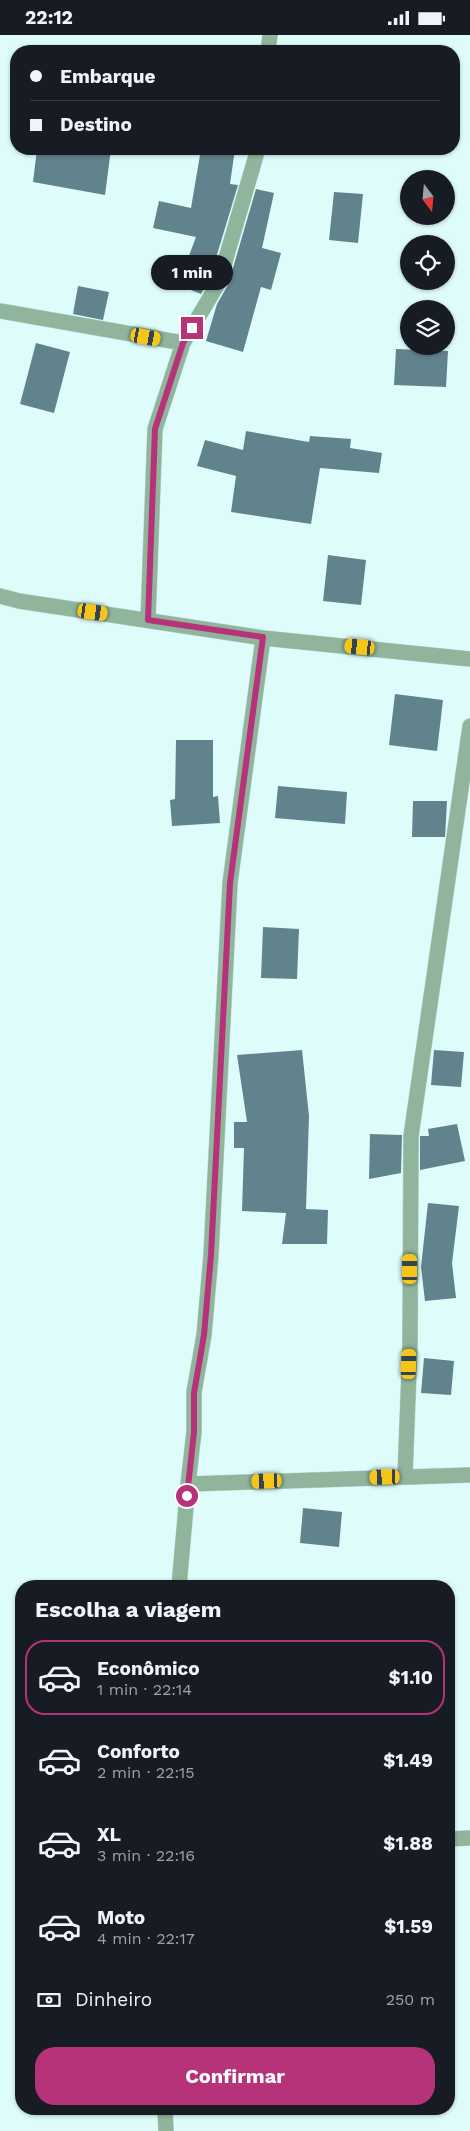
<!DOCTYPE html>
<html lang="pt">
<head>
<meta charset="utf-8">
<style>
	body { margin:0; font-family:"Work Sans",sans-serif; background:#242831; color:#f1f3f6; height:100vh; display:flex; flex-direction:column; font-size:19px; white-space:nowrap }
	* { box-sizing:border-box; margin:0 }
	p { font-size:16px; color:#9ea1a6 }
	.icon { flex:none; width:28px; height:28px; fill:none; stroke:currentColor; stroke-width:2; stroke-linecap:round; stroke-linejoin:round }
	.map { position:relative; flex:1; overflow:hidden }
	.sheet { position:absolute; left:15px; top:1545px; width:440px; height:535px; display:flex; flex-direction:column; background:#171b24; border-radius:20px; box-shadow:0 1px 4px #0004 }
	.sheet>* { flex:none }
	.top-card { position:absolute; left:10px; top:10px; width:450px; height:110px; border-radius:20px; box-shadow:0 1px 4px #0004; display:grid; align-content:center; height:110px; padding:0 20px; background:#171b24 }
	.needle { width:32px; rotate:164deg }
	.fabs { position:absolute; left:400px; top:135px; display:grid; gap:10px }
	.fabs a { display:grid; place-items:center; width:55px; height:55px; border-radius:50%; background:#171b24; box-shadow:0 1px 4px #0004; font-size:25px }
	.end { position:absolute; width:22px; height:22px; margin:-11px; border:6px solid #b63279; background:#fff; box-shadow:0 0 0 2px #fff }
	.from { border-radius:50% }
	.bubble { position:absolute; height:35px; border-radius:18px; background:#171b24; box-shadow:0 1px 4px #0004; font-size:16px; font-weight:700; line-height:35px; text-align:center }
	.car { position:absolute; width:15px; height:30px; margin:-15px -8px; border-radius:6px; box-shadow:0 0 4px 1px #0007; background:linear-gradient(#f5c518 24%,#345 0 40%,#f5c518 0 76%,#345 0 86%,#f5c518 0) }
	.top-card b { display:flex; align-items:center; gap:18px; height:48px; font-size:19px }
	.top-card b+b { border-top:1px solid #363941 }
	.top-card i { width:12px; height:12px; background:#f1f3f6 }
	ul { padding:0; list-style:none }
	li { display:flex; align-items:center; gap:15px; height:75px; margin:0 10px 8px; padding:0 10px; border:2px solid transparent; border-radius:20px }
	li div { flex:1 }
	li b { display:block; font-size:19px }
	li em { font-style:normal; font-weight:700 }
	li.active { border-color:#b63279 }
	li>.icon { width:45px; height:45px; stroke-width:1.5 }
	h2 { padding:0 20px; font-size:22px; line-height:60px }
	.pay { display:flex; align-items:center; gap:12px; height:55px; padding:0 20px; font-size:19px }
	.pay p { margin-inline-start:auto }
	.primary-button { display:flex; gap:10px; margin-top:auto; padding:10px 20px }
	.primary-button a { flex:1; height:58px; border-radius:20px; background:#b63279; color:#fff; font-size:20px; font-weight:700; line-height:58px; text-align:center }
	.status { display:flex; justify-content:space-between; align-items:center; height:35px; padding:0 25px; background:#171b24; direction:ltr }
	.status svg { height:14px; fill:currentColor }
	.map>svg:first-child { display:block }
</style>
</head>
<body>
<div class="status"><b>22:12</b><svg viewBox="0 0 49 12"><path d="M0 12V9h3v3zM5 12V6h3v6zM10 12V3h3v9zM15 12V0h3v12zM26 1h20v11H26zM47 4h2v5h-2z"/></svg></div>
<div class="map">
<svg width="470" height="2096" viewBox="0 0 470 2096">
	<rect width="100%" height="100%" fill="#defdfa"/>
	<path fill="#61838e" d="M 37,114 L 111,114 L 105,160 L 33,147 Z
		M 201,114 L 235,114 L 230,149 L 238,150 L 210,243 L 201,259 L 178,250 L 196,202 L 153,193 L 159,166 L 191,173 Z
		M 256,154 L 274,158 L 262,213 L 281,218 L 271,255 L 261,252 L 243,317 L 206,306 L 217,269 L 228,250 Z
		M 334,157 L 363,159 L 358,208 L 329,205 Z
		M 78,251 L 109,257 L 103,285 L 73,279 Z
		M 36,308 L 70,317 L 54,378 L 20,369 Z
		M 396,314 L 448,316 L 446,352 L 394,350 Z
		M 246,396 L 309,407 L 310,401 L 351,404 L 350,413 L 382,418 L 379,438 L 320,433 L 311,489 L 231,477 L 236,441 L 197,431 L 205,405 L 243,415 Z
		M 328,520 L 366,525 L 361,570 L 323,566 Z
		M 395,659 L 443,665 L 437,716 L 389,710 Z
		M 176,705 L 213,705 L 213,762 L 218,761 L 220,788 L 172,791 L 170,765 L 175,764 Z
		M 278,751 L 347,757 L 345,789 L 275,783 Z
		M 413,766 L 447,766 L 445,802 L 412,802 Z
		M 263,892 L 299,894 L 297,944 L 261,943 Z
		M 302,1015 L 309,1081 L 306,1174 L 328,1175 L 327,1209 L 282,1209 L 286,1178 L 242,1176 L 244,1113 L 234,1113 L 234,1087 L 247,1087 L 237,1020 Z
		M 434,1015 L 464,1017 L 461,1052 L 431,1050 Z
		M 457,1089 L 465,1126 L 420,1135 L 420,1101 L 429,1101 L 428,1094 Z
		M 370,1099 L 402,1100 L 401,1138 L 369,1144 Z
		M 428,1168 L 459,1171 L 452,1228 L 456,1263 L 425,1266 L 421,1232 Z
		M 424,1323 L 454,1326 L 451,1360 L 421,1358 Z
		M 303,1473 L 342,1477 L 339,1512 L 300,1508 Z"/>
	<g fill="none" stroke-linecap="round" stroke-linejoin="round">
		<g stroke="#bbd7d4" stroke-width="16">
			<path id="minor" d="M 268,16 L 270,0
				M 0,276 L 183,308
				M 0,561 L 19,566 L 263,603 L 470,624
				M 148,585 L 155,394 L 183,308 L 219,247 L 258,114
				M 405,1441 L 410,1310 L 411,1101 L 470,691
				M 188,1449 L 194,1397 L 194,1357 L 204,1300 L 211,1220 L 230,848 L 263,603
				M 179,1551 L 188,1449 L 470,1440
				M 449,1804 L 470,1803
				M 165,2074 L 166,2096"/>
		</g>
		<use href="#minor" stroke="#90b59c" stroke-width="15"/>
	</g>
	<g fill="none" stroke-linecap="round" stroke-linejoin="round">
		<path stroke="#b63279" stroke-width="6" d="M 187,1461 L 194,1397 L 194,1358 L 204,1300 L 211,1220 L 230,848 L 263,602 L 148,585 L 155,394 L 183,308 L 192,293"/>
	</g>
</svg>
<div class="fabs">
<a><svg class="needle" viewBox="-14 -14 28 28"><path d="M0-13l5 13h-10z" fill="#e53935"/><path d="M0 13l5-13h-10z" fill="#9ea1a6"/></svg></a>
<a><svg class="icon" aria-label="locate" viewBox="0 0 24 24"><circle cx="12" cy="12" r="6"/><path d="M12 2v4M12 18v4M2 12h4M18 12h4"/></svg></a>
<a><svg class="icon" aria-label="layers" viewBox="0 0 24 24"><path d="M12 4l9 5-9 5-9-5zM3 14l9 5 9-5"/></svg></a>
</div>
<i class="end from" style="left:187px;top:1461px"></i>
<i class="end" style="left:192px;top:293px"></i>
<div class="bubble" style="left:151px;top:220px;width:82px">1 min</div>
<i class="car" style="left:146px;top:302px;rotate:100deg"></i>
<i class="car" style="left:93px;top:577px;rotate:98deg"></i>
<i class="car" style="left:360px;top:612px;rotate:276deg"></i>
<i class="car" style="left:410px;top:1234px;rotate:0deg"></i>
<i class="car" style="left:409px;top:1329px;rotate:2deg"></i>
<i class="car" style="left:385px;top:1442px;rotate:268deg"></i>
<i class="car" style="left:267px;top:1446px;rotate:268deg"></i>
<div class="top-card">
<b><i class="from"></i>Embarque</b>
<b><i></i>Destino</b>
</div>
<section class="sheet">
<h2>Escolha a viagem</h2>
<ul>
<li class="active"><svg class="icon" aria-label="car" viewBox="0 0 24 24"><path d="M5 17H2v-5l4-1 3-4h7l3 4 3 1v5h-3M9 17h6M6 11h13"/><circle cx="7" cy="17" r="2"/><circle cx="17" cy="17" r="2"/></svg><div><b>Econômico</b><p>1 min · 22:14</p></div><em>$1.10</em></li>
<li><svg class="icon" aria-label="car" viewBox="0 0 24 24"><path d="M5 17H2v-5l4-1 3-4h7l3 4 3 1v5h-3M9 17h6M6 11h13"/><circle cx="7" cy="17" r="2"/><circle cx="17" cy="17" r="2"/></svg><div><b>Conforto</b><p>2 min · 22:15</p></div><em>$1.49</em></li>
<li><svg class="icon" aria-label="car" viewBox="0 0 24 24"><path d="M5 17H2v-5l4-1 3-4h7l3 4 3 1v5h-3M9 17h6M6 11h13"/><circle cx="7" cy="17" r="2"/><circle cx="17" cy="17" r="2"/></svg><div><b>XL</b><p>3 min · 22:16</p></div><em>$1.88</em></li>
<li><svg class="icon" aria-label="car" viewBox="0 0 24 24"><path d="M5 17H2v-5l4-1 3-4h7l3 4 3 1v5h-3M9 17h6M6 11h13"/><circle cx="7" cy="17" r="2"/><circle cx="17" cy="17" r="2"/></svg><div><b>Moto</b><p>4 min · 22:17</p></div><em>$1.59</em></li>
</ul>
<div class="pay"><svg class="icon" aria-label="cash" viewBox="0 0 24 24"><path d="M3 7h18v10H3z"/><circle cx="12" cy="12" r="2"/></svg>Dinheiro<p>250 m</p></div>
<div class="primary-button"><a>Confirmar</a></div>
</section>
</div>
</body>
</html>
